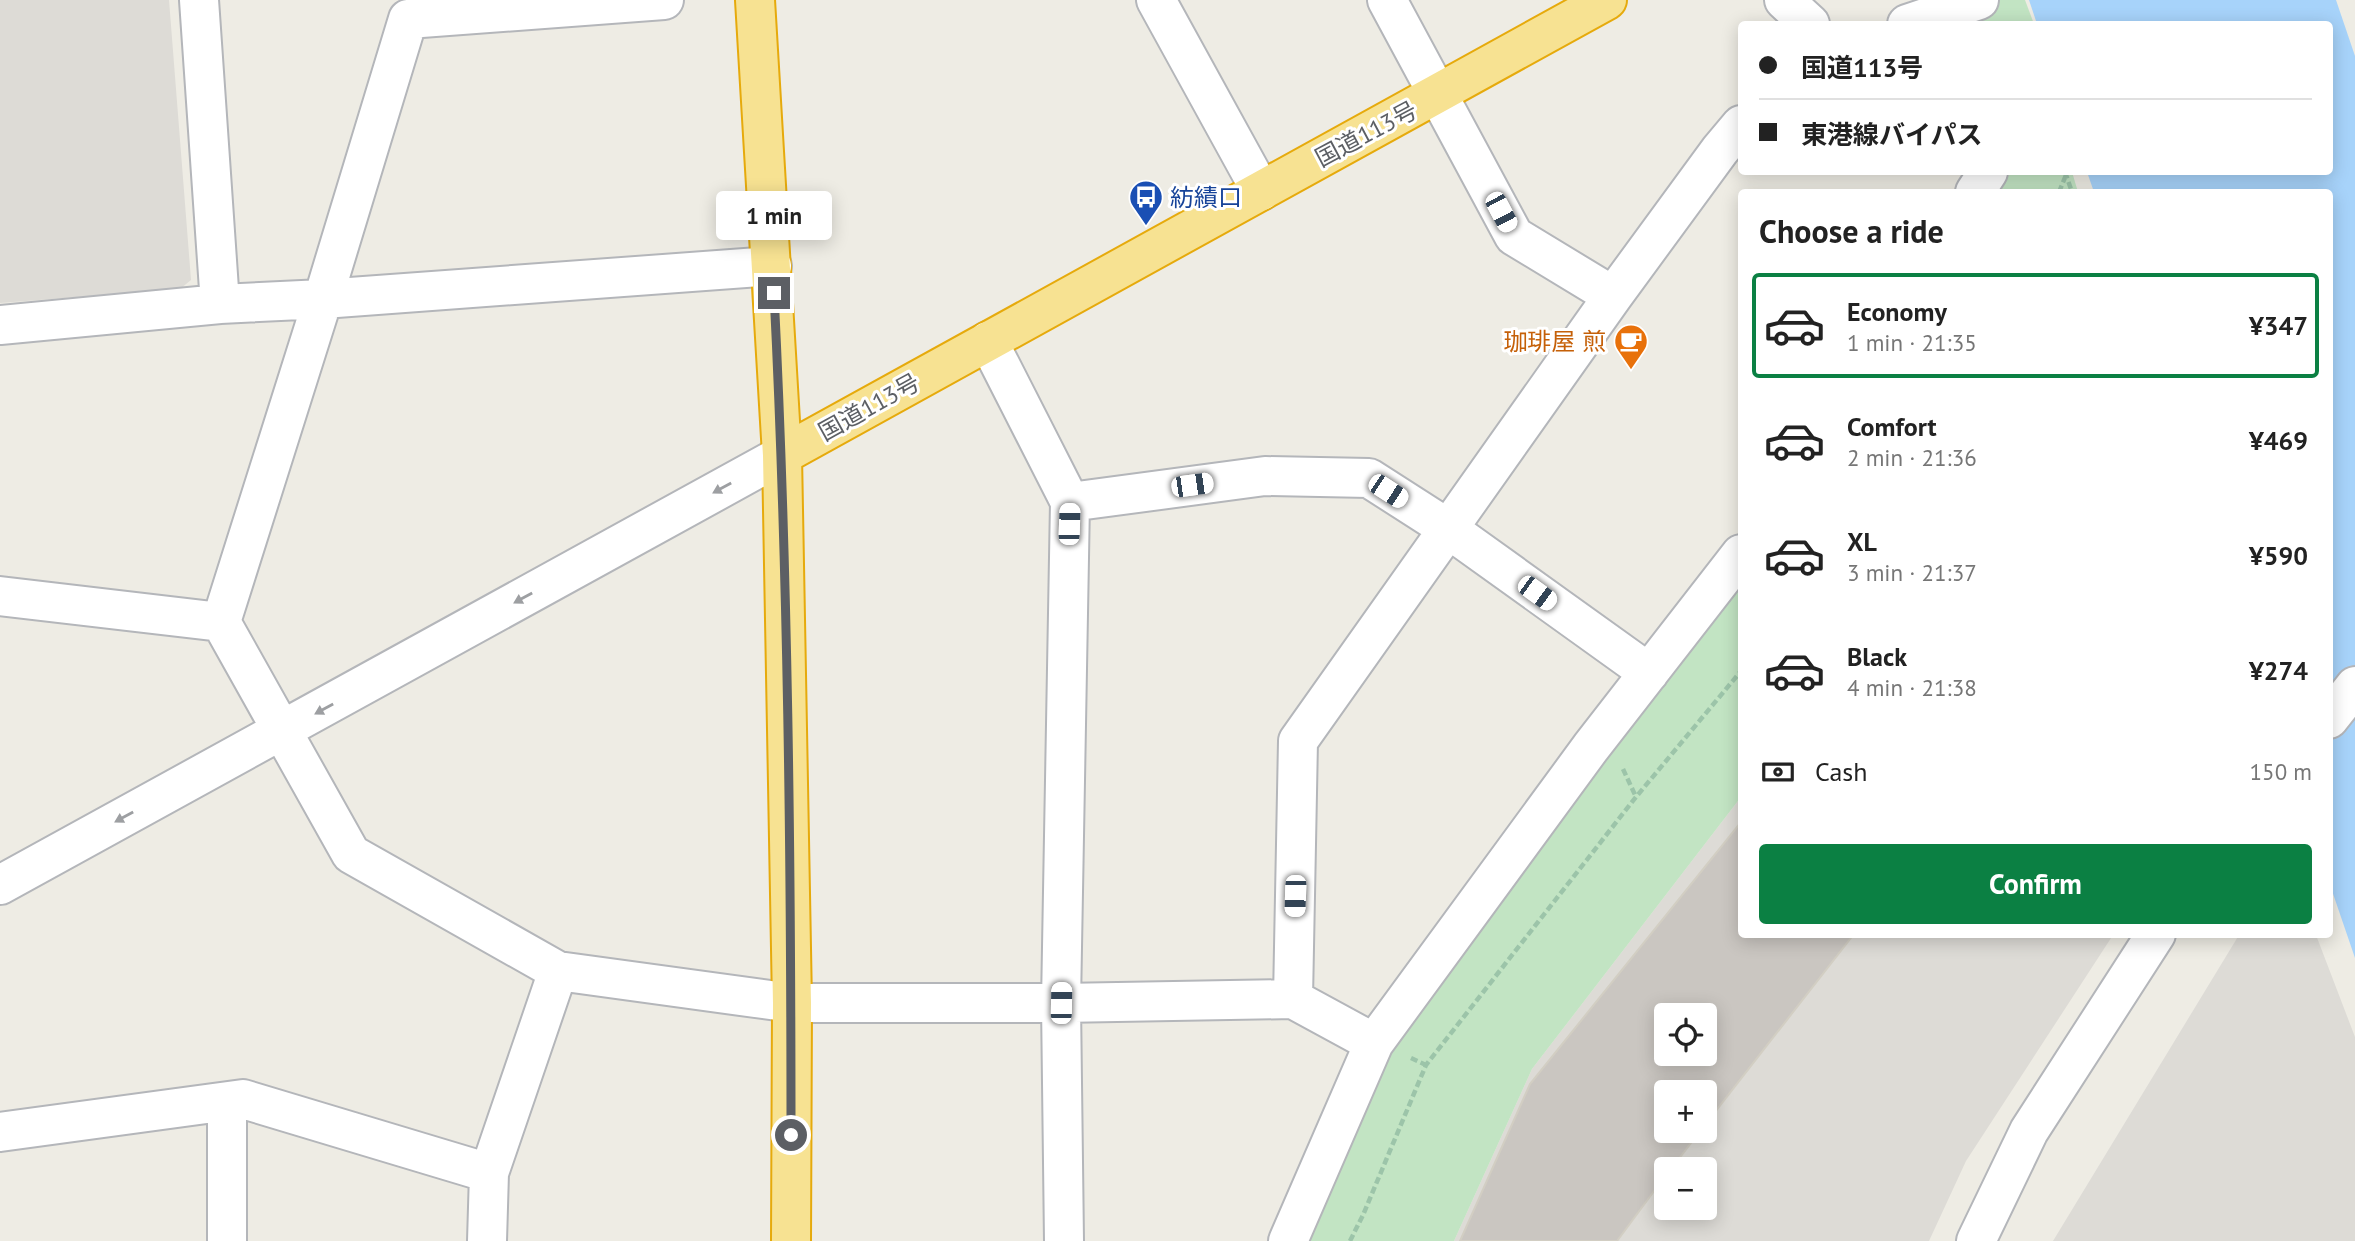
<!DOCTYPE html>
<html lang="en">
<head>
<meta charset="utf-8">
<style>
	body { margin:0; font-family:"PT Sans","Noto Sans JP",sans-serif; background:#f6f6f6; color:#222; height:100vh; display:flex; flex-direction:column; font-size:26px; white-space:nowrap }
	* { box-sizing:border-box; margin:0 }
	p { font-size:23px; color:#767676 }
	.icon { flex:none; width:38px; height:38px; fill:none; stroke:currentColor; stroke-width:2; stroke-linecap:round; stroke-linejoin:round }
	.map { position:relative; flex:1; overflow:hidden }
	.sheet { position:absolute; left:1738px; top:189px; width:595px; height:749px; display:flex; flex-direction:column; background:#fff; border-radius:7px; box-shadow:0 4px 18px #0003 }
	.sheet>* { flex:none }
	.hud { position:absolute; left:1738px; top:21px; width:595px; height:154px; border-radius:7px; box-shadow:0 4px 18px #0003; display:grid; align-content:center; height:154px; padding:0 21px; background:#fff }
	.buttons { position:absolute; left:1654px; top:1003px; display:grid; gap:14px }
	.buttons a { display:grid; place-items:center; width:63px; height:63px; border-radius:7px; background:#fff; box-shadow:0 4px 18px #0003; font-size:35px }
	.end { position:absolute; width:32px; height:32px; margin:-16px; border:9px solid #5c5f64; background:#fff; box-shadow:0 0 0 4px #fff }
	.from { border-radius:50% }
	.bubble { position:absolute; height:49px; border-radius:7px; background:#fff; box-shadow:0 4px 18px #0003; font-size:23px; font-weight:700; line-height:49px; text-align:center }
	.car { position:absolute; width:21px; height:42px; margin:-21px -10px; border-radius:9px; box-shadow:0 0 5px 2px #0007; background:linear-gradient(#fff 24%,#345 0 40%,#fff 0 76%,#345 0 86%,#fff 0) }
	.hud b { display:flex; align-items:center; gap:24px; height:66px; font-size:26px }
	.hud b+b { border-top:2px solid #e0e0e0 }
	.hud i { width:18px; height:18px; background:#222 }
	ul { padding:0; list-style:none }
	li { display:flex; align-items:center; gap:21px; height:105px; margin:0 14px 10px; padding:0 7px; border:4px solid transparent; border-radius:7px }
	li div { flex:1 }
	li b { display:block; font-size:26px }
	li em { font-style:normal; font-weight:700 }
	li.on { border-color:#0b8043 }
	li>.icon { width:63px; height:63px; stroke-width:1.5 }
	h2 { padding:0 21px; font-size:32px; line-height:84px }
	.pay { display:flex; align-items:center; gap:18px; height:77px; padding:0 21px; font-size:26px }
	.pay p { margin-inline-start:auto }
	.primary-button { display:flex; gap:14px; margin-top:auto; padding:14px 21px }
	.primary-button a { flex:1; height:80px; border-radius:7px; background:#0b8043; color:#fff; font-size:28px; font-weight:700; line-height:80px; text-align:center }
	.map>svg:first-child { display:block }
</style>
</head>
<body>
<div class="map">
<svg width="2355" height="1241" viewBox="0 0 2355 1241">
	<rect width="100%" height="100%" fill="#eeece4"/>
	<path fill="#dddbd6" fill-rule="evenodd" d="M 0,0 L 169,0 L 191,280 L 180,289 L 0,303 Z
		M 1741,797 L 1741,934 L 2113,935 L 1966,1161 L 1929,1241 L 1454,1241 L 1532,1069 ZM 1666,1015 L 1704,1015 L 1704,1054 L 1666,1054 ZM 1666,1092 L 1704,1092 L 1704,1130 L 1666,1130 ZM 1666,1169 L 1704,1169 L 1704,1208 L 1666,1208 Z
		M 2239,935 L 2316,935 L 2355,1037 L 2355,1241 L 2053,1241 Z"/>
	<path fill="#c2e4c3" d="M 1973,0 L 2025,0 L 2034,24 L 1981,24 Z
		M 2011,172 L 2072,172 L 2078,192 L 1998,192 Z
		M 1741,580 L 1741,797 L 1532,1069 L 1454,1241 L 1304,1241 L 1389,1037 Z"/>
	<path fill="#a7d3fa" d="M 2029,0 L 2336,0 L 2355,56 L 2355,958 L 2329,882 L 2329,192 L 2094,192 L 2087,172 L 2329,172 L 2329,24 L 2037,24 Z"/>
	<path fill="#cac6c1" stroke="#d2cec3" stroke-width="2" fill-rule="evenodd" d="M 1741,822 L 1741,934 L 1854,934 L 1704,1126 L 1704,1092 L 1666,1092 L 1666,1130 L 1701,1130 L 1671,1169 L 1666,1169 L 1666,1175 L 1617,1241 L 1460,1241 L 1530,1084 ZM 1666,1015 L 1704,1015 L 1704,1054 L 1666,1054 Z"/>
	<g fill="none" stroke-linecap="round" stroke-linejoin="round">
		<g stroke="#b4b6ba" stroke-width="42">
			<path id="minor" d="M 664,0 L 408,19 L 323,299 L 221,622 L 351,854 L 558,971 L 792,1003 L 1061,1003 L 1293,999 L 1374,1043
				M 1156,0 L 1261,191
				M 1387,0 L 1514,236 L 1613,296
				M 1784,0 L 1810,24
				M 1907,24 L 1979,0
				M 1975,192 L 1988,172
				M 220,304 L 323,299 L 772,266
				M 0,325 L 220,304 L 199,0
				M 988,341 L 1070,502 L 1061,1003 L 1064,1241
				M 1070,502 L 1265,476 L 1369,478 L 1447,528 L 1649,673
				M 0,596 L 221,622
				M 2329,719 L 2355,686
				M 0,885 L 782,455
				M 1293,999 L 1298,741 L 1613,296 L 1720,150 L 1741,125
				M 0,1132 L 243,1099 L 489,1173
				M 227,1241 L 227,1103
				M 487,1241 L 489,1173 L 558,971
				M 1288,1241 L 1374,1043 L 1591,747 L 1741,554
				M 1976,1241 L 2029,1131 L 2156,934"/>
		</g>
		<g stroke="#e6aa0c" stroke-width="42">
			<path id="highway" d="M 755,0 L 782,455 L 792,1003 L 791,1241
				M 782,455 L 1607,0"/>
		</g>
		<path stroke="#9cc4a9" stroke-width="4.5" stroke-dasharray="7 3.5" stroke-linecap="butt" d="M 2065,172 L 2072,192
			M 2059,192 L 2066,175
			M 1623,769 L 1636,797
			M 1411,1058 L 1426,1065
			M 1350,1241 L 1363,1215 L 1426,1065 L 1636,797 L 1741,671"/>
		<use href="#minor" stroke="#fff" stroke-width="38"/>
		<use href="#highway" stroke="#f7e292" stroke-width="38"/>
	</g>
	<defs><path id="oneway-solid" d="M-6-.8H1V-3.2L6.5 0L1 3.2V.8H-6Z" transform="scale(1.75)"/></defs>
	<g fill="#9d9fa2">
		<use href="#oneway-solid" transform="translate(722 488) rotate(151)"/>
		<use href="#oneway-solid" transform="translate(523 598) rotate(151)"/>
		<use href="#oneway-solid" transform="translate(324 709) rotate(151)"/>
		<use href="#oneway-solid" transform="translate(124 817) rotate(151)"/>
	</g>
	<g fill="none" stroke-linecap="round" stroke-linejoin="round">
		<path stroke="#5c5f64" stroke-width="9" d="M 774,293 C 788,573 791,855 791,1135"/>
	</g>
	<defs>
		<g id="bus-pin" transform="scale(1.75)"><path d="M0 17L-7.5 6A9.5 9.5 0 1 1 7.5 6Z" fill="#1a4fb4" stroke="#fff"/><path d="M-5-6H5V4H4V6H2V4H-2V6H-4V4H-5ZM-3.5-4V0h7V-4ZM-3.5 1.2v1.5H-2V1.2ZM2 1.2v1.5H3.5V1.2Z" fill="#fff"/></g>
		<g id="cafe-pin" transform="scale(1.75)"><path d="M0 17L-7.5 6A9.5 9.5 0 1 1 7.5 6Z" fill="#e8710a" stroke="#fff"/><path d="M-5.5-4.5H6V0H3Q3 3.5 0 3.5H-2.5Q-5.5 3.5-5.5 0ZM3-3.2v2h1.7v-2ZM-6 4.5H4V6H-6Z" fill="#fff"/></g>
	</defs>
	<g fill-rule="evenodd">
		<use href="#bus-pin" x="1146" y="197"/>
		<use href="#cafe-pin" x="1631" y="341"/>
	</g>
	<g text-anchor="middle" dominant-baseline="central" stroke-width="6" stroke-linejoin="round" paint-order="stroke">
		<g font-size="24" fill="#5c5f64" stroke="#fff">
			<text transform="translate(1366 134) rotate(-28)">国道113号</text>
			<text transform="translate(869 407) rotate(-29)">国道113号</text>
		</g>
		<g font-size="24" fill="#164399" stroke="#fff" text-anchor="start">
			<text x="1170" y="197">紡績口</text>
		</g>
		<g font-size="24" fill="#c56008" stroke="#fff" text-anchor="end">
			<text x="1606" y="341">珈琲屋 煎</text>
		</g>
	</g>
</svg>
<div class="buttons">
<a><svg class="icon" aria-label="locate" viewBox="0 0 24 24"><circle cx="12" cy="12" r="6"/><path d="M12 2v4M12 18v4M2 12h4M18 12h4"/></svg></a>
<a>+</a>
<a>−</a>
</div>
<i class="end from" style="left:791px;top:1135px"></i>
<i class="end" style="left:774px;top:293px"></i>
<div class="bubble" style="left:716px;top:191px;width:116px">1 min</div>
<i class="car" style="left:1501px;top:212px;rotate:152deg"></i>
<i class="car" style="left:1192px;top:485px;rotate:82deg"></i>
<i class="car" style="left:1388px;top:491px;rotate:123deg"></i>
<i class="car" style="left:1069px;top:524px;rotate:2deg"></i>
<i class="car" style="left:1537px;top:593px;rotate:126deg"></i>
<i class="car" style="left:1295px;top:896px;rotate:182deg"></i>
<i class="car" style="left:1061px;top:1003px;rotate:1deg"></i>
<div class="hud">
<b><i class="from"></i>国道113号</b>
<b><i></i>東港線バイパス</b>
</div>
<section class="sheet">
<h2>Choose a ride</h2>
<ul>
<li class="on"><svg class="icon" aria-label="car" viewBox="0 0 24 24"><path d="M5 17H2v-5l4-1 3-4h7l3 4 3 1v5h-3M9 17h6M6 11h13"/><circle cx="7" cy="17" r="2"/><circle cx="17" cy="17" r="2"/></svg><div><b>Economy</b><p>1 min · 21:35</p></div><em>¥347</em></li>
<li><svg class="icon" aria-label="car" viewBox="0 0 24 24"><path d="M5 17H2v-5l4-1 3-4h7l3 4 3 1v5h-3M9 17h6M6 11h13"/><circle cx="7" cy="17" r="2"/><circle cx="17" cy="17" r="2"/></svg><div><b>Comfort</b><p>2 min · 21:36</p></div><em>¥469</em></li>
<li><svg class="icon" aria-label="car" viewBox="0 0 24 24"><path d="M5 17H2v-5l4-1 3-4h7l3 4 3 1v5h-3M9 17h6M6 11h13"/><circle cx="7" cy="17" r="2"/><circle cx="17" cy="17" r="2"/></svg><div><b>XL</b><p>3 min · 21:37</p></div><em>¥590</em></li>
<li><svg class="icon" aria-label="car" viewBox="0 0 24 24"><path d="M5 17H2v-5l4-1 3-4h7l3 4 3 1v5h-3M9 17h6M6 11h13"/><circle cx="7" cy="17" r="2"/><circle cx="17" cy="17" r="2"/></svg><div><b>Black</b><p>4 min · 21:38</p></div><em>¥274</em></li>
</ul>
<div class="pay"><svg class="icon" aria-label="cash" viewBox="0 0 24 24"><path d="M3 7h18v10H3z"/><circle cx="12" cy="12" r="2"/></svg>Cash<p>150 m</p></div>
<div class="primary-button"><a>Confirm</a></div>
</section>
</div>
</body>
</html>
